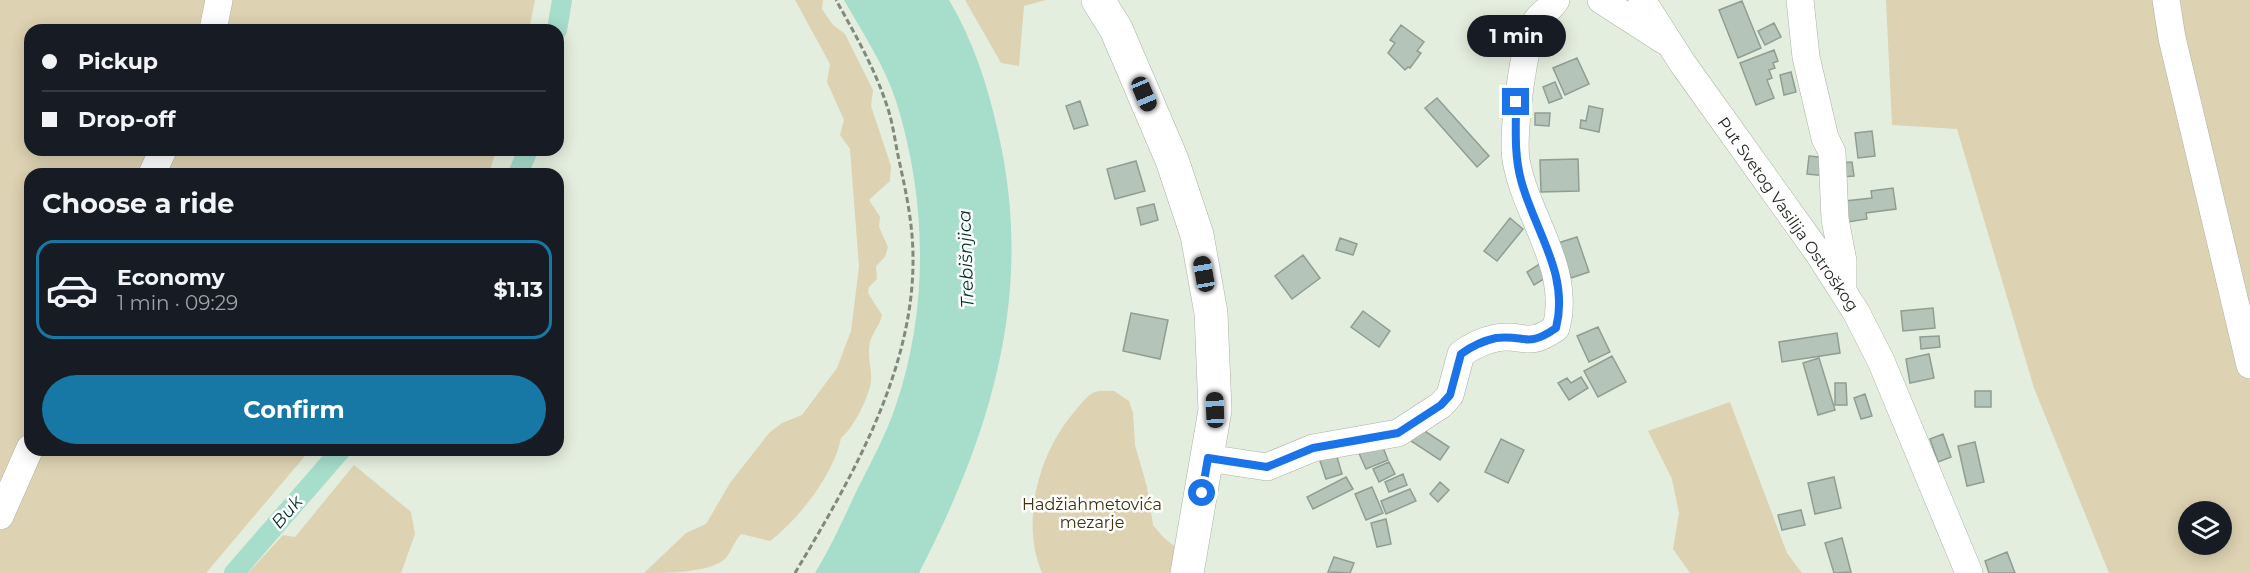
<!DOCTYPE html>
<html lang="en">
<head>
<meta charset="utf-8">
<style>
	body { margin:0; font-family:Montserrat,sans-serif; background:#20242c; color:#f1f3f6; height:100vh; display:flex; flex-direction:column; font-size:22px; white-space:nowrap }
	* { box-sizing:border-box; margin:0 }
	p { font-size:20px; color:#9ea1a6 }
	.icon { flex:none; width:33px; height:33px; fill:none; stroke:currentColor; stroke-width:2; stroke-linecap:round; stroke-linejoin:round }
	.map { position:relative; flex:1; overflow:hidden }
	.details { position:absolute; left:24px; top:168px; width:540px; height:288px; display:flex; flex-direction:column; background:#171b24; border-radius:18px; box-shadow:0 3px 15px #0003 }
	.details>* { flex:none }
	.banner { position:absolute; left:24px; top:24px; width:540px; height:132px; border-radius:18px; box-shadow:0 3px 15px #0003; display:grid; align-content:center; height:132px; padding:0 18px; background:#171b24 }
	.buttons { position:absolute; left:2178px; top:501px; display:grid; gap:12px }
	.buttons a { display:grid; place-items:center; width:54px; height:54px; border-radius:50%; background:#171b24; box-shadow:0 3px 15px #0003; font-size:30px }
	.end { position:absolute; width:27px; height:27px; margin:-14px; border:8px solid #1a73e8; background:#fff; box-shadow:0 0 0 3px #fff }
	.from { border-radius:50% }
	.bubble { position:absolute; height:42px; border-radius:21px; background:#171b24; box-shadow:0 3px 15px #0003; font-size:20px; font-weight:700; line-height:42px; text-align:center }
	.car { position:absolute; width:18px; height:36px; margin:-18px -9px; border-radius:8px; box-shadow:0 0 4px 2px #0007; background:linear-gradient(#222 24%,#8ab4d8 0 40%,#222 0 76%,#8ab4d8 0 86%,#222 0) }
	.banner b { display:flex; align-items:center; gap:21px; height:57px; font-size:22px }
	.banner b+b { border-top:2px solid #363941 }
	.banner i { width:15px; height:15px; background:#f1f3f6 }
	ul { padding:0; list-style:none }
	li { display:flex; align-items:center; gap:18px; height:99px; margin:0 12px 9px; padding:0 6px; border:3px solid transparent; border-radius:18px }
	li div { flex:1 }
	li b { display:block; font-size:22px }
	li em { font-style:normal; font-weight:700 }
	li.current { border-color:#1778a5 }
	li>.icon { width:54px; height:54px; stroke-width:1.5 }
	h2 { padding:0 18px; font-size:27px; line-height:72px }
	.primary-button { display:flex; gap:12px; margin-top:auto; padding:12px 18px }
	.primary-button a { flex:1; height:69px; border-radius:36px; background:#1778a5; color:#fff; font-size:24px; font-weight:700; line-height:69px; text-align:center }
	.map>svg:first-child { display:block }
</style>
</head>
<body>
<div class="map">
<svg width="2250" height="573" viewBox="0 0 2250 573">
	<rect width="100%" height="100%" fill="#e4eede"/>
	<path fill="#ddd2b2" fill-rule="evenodd" d="M 0,0 L 535,0 L 529,30 L 30,30 L 30,150 L 496,150 L 489,174 L 30,174 L 30,450 L 310,450 L 206,573 L 0,573 Z
		M 795,0 L 823,0 L 822,9 L 833,25 L 845,34 L 873,90 L 871,106 L 891,166 L 890,181 L 869,200 L 880,217 L 879,227 L 888,247 L 885,257 L 876,266 L 877,279 L 869,287 L 868,293 L 882,315 C 880,327 869,335 869,349 C 868,360 872,370 871,381 C 869,397 853,429 841,438 C 834,474 799,519 770,541 L 741,534 C 734,542 732,550 726,558 C 710,573 668,573 644,573 L 686,533 L 706,524 L 730,483 L 769,433 L 782,423 L 802,415 L 837,368 L 851,331 L 859,267 L 850,149 L 840,135 L 844,120 L 827,82 L 830,64 Z
		M 965,0 L 1046,0 L 1024,6 L 1019,66 L 1001,63 Z
		M 1886,0 L 2250,0 L 2250,573 L 2109,573 L 2034,388 L 1957,129 L 1892,125 ZM 2188,512 L 2222,512 L 2222,544 L 2188,544 Z
		M 1114,391 L 1129,401 L 1133,413 L 1135,445 L 1147,487 L 1153,525 L 1164,538 L 1178,549 L 1173,573 L 1042,573 C 1020,521 1039,452 1075,411 C 1080,405 1087,395 1095,392 C 1100,390 1108,391 1114,391 Z
		M 1730,402 L 1787,553 L 1802,573 L 1690,573 L 1673,549 L 1679,513 L 1672,479 L 1648,431 Z
		M 354,465 L 411,512 L 415,534 L 401,573 L 248,573 L 283,535 L 295,537 Z"/>
	<path fill="#a6ddcb" d="M 844,0 L 949,0 C 973,40 988,86 998,132 C 1035,292 992,431 919,573 L 815,573 C 831,547 843,520 856,492 C 870,464 886,435 896,405 C 929,308 927,199 896,101 C 885,66 862,32 844,0 Z"/>
	<g fill="none" stroke-linecap="round" stroke-linejoin="round">
		<path stroke="#a6ddcb" stroke-width="20" d="M 557,30 L 562,0
			M 518,174 L 528,150
			M 234,573 L 341,450"/>
	</g>
	<path fill="#b5c4b8" stroke="#8f9e93" stroke-width="1.5" d="M 1742,1 L 1761,48 L 1738,58 L 1719,10 Z
		M 1489,17 L 1525,21 L 1521,53 L 1486,50 Z
		M 1774,23 L 1781,37 L 1765,45 L 1758,31 Z
		M 1401,25 L 1424,42 L 1417,51 L 1421,53 L 1410,68 L 1408,67 L 1405,70 L 1388,53 L 1395,43 L 1390,40 Z
		M 1774,50 L 1778,61 L 1773,63 L 1775,68 L 1769,70 L 1772,78 L 1767,80 L 1774,98 L 1756,105 L 1740,63 Z
		M 1577,58 L 1589,84 L 1565,95 L 1553,68 Z
		M 1791,72 L 1796,92 L 1784,95 L 1780,75 Z
		M 1555,82 L 1562,98 L 1549,103 L 1543,87 Z
		M 1437,98 L 1489,156 L 1477,167 L 1425,108 Z
		M 1080,101 L 1088,125 L 1074,129 L 1066,106 Z
		M 1589,106 L 1603,109 L 1599,132 L 1580,128 L 1581,120 L 1586,121 Z
		M 1535,113 L 1550,113 L 1549,126 L 1535,125 Z
		M 1872,131 L 1875,156 L 1858,158 L 1855,133 Z
		M 1809,156 L 1828,158 L 1827,176 L 1807,174 Z
		M 1578,159 L 1579,191 L 1541,192 L 1540,160 Z
		M 1136,161 L 1145,191 L 1115,199 L 1107,169 Z
		M 1852,162 L 1854,176 L 1841,177 L 1840,163 Z
		M 1893,188 L 1896,209 L 1866,213 L 1867,219 L 1848,222 L 1845,201 L 1872,198 L 1871,191 Z
		M 1154,204 L 1158,220 L 1141,225 L 1137,208 Z
		M 1510,218 L 1523,229 L 1497,261 L 1484,251 Z
		M 1577,237 L 1589,272 L 1571,278 L 1564,256 L 1555,244 Z
		M 1340,238 L 1357,244 L 1353,255 L 1336,250 Z
		M 1303,255 L 1320,278 L 1292,299 L 1275,276 Z
		M 1541,263 L 1549,276 L 1534,285 L 1527,272 Z
		M 1933,308 L 1935,328 L 1903,331 L 1901,311 Z
		M 1363,311 L 1390,331 L 1379,347 L 1351,327 Z
		M 1131,313 L 1168,320 L 1160,359 L 1123,351 Z
		M 1598,327 L 1610,352 L 1589,362 L 1577,336 Z
		M 1837,333 L 1840,353 L 1782,362 L 1779,342 Z
		M 1939,336 L 1940,347 L 1921,349 L 1920,337 Z
		M 1929,354 L 1934,378 L 1910,383 L 1906,359 Z
		M 1612,356 L 1626,382 L 1598,397 L 1584,371 Z
		M 1819,358 L 1835,410 L 1818,415 L 1803,363 Z
		M 1581,377 L 1588,388 L 1569,400 L 1558,383 L 1567,378 L 1571,383 Z
		M 1835,383 L 1846,383 L 1847,405 L 1835,405 Z
		M 1975,391 L 1991,391 L 1991,407 L 1975,407 Z
		M 1865,394 L 1872,416 L 1861,419 L 1854,398 Z
		M 1417,426 L 1449,447 L 1440,460 L 1408,439 Z
		M 1943,434 L 1951,457 L 1938,462 L 1930,439 Z
		M 1501,439 L 1524,450 L 1508,483 L 1485,472 Z
		M 1380,440 L 1388,460 L 1366,469 L 1357,449 Z
		M 1975,442 L 1984,482 L 1967,486 L 1958,446 Z
		M 1335,450 L 1342,474 L 1326,479 L 1318,455 Z
		M 1389,462 L 1395,474 L 1379,482 L 1373,469 Z
		M 1403,474 L 1407,485 L 1389,492 L 1385,482 Z
		M 1346,477 L 1353,489 L 1313,509 L 1307,497 Z
		M 1834,477 L 1841,508 L 1815,514 L 1808,483 Z
		M 1440,482 L 1449,490 L 1438,502 L 1430,494 Z
		M 1372,487 L 1383,513 L 1366,520 L 1355,494 Z
		M 1410,489 L 1416,501 L 1386,514 L 1381,501 Z
		M 1801,510 L 1805,525 L 1782,530 L 1778,515 Z
		M 1386,519 L 1391,544 L 1377,547 L 1371,523 Z
		M 1842,538 L 1851,572 L 1834,573 L 1825,543 Z
		M 2007,552 L 2015,573 L 1989,573 L 1985,561 Z
		M 1334,557 L 1354,563 L 1350,573 L 1328,572 Z"/>
	<g fill="none" stroke-linecap="round" stroke-linejoin="round">
		<g stroke="#aab3a4" stroke-width="28">
			<path id="minor" d="M 1601,0 L 1663,40
				M 1642,0 L 1683,64 L 1819,254 L 1856,312 L 1881,361 L 1969,573
				M 1800,0 L 1806,57 L 1825,138 L 1832,152 L 1835,219 L 1843,261 L 1843,290
				M 2166,0 L 2172,38 L 2250,365
				M 213,30 L 219,0
				M 152,174 L 163,150
				M 1207,458 L 1267,467 L 1313,448 L 1398,433 L 1441,405 L 1450,395 L 1461,354 C 1472,346 1482,341 1496,338 C 1524,333 1526,349 1556,328 C 1572,268 1526,217 1516,160 C 1512,134 1523,42 1537,20 C 1542,13 1552,8 1556,0
				M 0,516 L 30,448"/>
		</g>
		<g stroke="#aab3a4" stroke-width="34">
			<path id="major" d="M 1098,0 L 1116,29 L 1172,160 L 1197,235 L 1211,313 L 1215,410 L 1187,573"/>
		</g>
		<path stroke="#81887d" stroke-width="3" stroke-dasharray="6 3" stroke-linecap="butt" d="M 795,573 C 851,479 914,371 913,258 C 913,224 906,192 899,160 C 895,142 893,123 887,106 C 875,69 855,34 836,0"/>
		<use href="#minor" stroke="#fff" stroke-width="27"/>
		<use href="#major" stroke="#fff" stroke-width="33"/>
	</g>
	<g fill="none" stroke-linecap="round" stroke-linejoin="round">
		<path stroke="#1a73e8" stroke-width="8" d="M 1202,493 L 1208,458 L 1267,467 L 1313,448 L 1398,433 L 1441,405 L 1450,395 L 1461,354 C 1472,346 1482,341 1496,338 C 1525,334 1526,349 1556,328 C 1570,274 1534,230 1521,180 C 1514,154 1516,129 1516,102"/>
	</g>
	<g text-anchor="middle" dominant-baseline="central" stroke-width="5" stroke-linejoin="round" paint-order="stroke">
		<g font-size="16" fill="#232721" stroke="#fff">
			<text transform="translate(1788 214) rotate(55)">Put Svetog Vasilija Ostroškog</text>
		</g>
		<g font-size="16" fill="#3c310c" stroke="#fff">
			<text x="1092" y="504">Hadžiahmetovića<tspan x="1092" dy="18">mezarje</tspan></text>
		</g>
		<g font-size="18" font-style="italic" fill="#003328" stroke="#fff">
			<text transform="translate(966 259) rotate(-92)">Trebišnjica</text>
			<text transform="translate(287 512) rotate(-49)">Buk</text>
		</g>
	</g>
</svg>
<div class="buttons">
<a><svg class="icon" aria-label="layers" viewBox="0 0 24 24"><path d="M12 4l9 5-9 5-9-5zM3 14l9 5 9-5"/></svg></a>
</div>
<i class="end from" style="left:1202px;top:493px"></i>
<i class="end" style="left:1516px;top:102px"></i>
<div class="bubble" style="left:1467px;top:15px;width:99px">1 min</div>
<i class="car" style="left:1144px;top:94px;rotate:157deg"></i>
<i class="car" style="left:1204px;top:274px;rotate:350deg"></i>
<i class="car" style="left:1215px;top:410px;rotate:358deg"></i>
<div class="banner">
<b><i class="from"></i>Pickup</b>
<b><i></i>Drop-off</b>
</div>
<section class="details">
<h2>Choose a ride</h2>
<ul>
<li class="current"><svg class="icon" aria-label="car" viewBox="0 0 24 24"><path d="M5 17H2v-5l4-1 3-4h7l3 4 3 1v5h-3M9 17h6M6 11h13"/><circle cx="7" cy="17" r="2"/><circle cx="17" cy="17" r="2"/></svg><div><b>Economy</b><p>1 min · 09:29</p></div><em>$1.13</em></li>
</ul>
<div class="primary-button"><a>Confirm</a></div>
</section>
</div>
</body>
</html>
